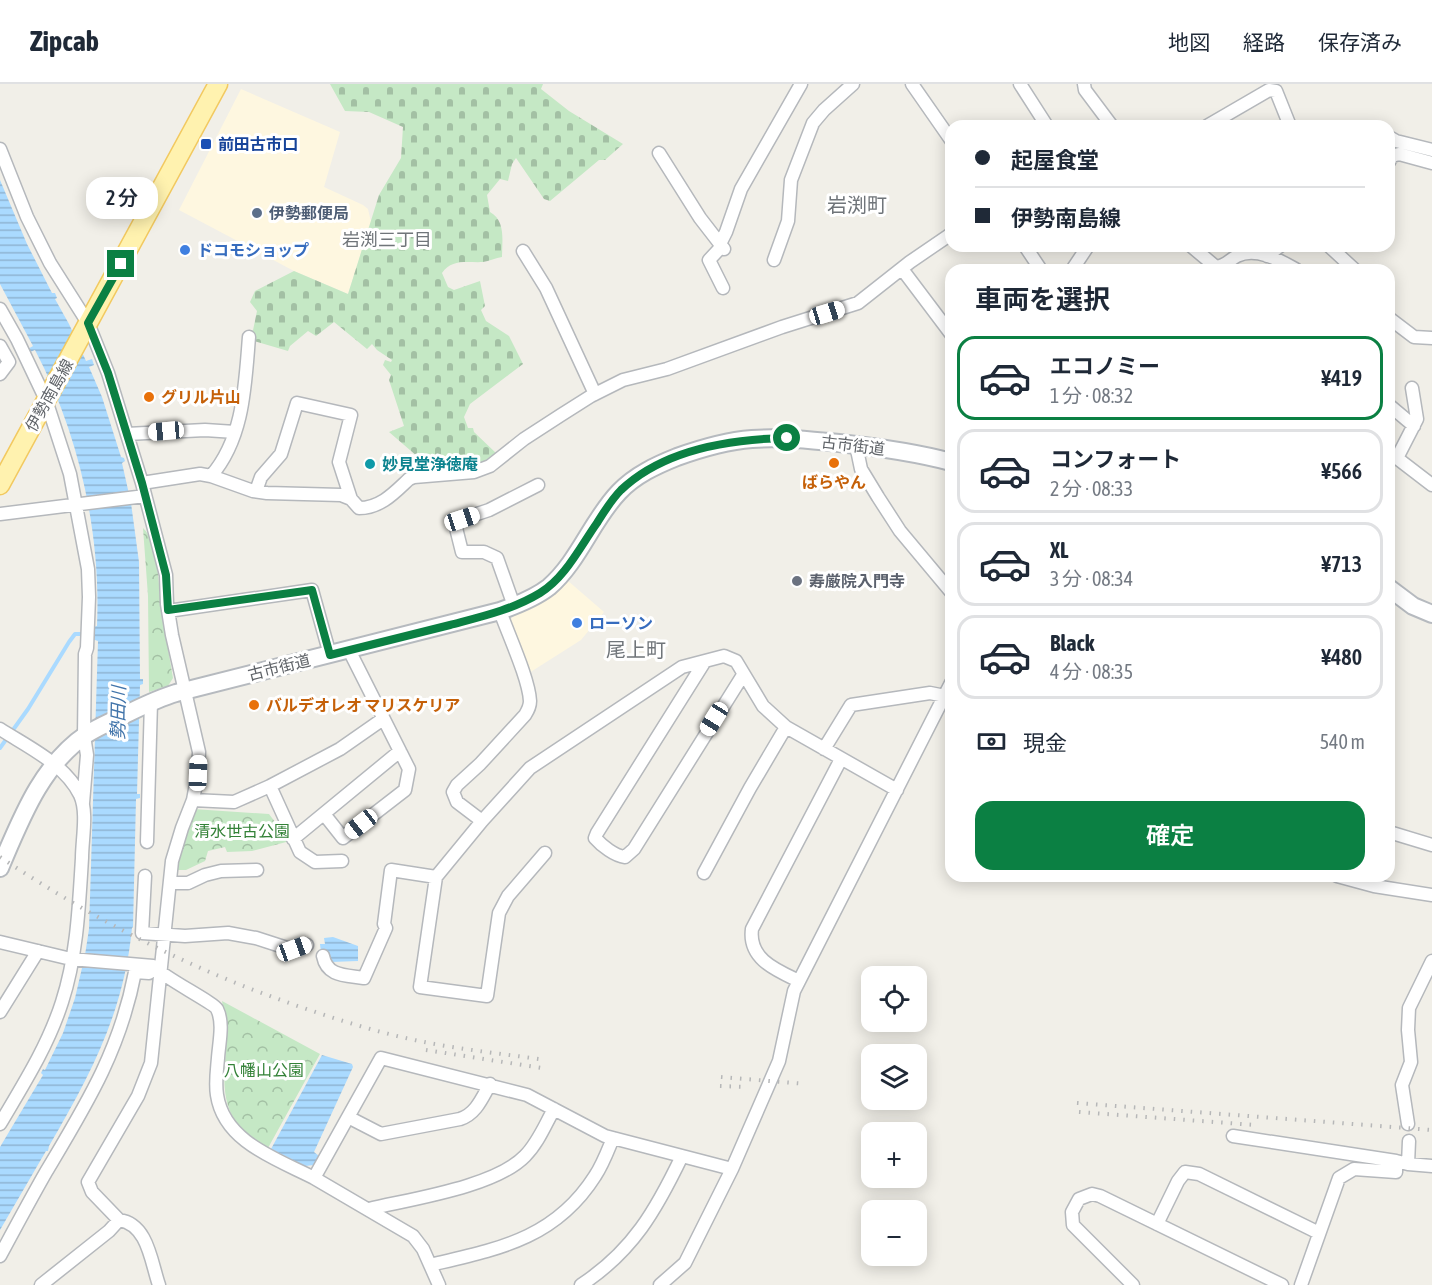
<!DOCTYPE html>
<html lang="ja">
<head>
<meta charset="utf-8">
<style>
	body { margin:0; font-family:"Asap Condensed","Noto Sans JP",sans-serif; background:#f2f2f3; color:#1f2937; height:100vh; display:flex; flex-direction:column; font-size:22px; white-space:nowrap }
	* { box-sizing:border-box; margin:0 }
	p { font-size:20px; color:#747a83 }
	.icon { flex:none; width:33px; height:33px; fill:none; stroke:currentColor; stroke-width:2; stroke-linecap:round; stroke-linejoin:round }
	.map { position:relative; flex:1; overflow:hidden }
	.side { position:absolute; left:945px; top:180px; width:450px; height:618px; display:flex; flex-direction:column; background:#fff; border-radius:18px; box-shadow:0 3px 15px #0003 }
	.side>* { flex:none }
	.banner { position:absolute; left:945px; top:36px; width:450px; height:132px; border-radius:18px; box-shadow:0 3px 15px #0003; display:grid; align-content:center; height:132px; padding:0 30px; background:#fff }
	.buttons { position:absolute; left:861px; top:882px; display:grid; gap:12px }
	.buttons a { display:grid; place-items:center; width:66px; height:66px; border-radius:12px; background:#fff; box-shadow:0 3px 15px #0003; font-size:30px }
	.end { position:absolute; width:27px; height:27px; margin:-14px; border:8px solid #0b8043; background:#fff; box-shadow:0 0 0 3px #fff }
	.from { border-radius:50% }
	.bubble { position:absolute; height:42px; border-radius:18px; background:#fff; box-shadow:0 3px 15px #0003; font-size:20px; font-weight:600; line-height:42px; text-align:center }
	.car { position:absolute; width:18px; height:36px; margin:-18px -9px; border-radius:8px; box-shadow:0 0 4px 2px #0007; background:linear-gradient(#fff 24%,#345 0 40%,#fff 0 76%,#345 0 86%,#fff 0) }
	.banner b { display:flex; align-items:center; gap:21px; height:57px; font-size:22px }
	.banner b+b { border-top:2px solid #e0e1e3 }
	.banner i { width:15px; height:15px; background:#1f2937 }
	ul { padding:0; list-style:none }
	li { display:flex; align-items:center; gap:18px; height:84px; margin:0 12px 9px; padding:0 18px; border:3px solid #e0e1e3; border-radius:18px }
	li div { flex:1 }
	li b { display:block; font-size:22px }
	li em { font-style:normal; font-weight:600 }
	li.on { border-color:#0b8043 }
	li>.icon { width:54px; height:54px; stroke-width:1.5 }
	h2 { padding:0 30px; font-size:27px; line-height:72px }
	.pay { display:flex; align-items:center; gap:15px; height:66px; padding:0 30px; font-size:22px }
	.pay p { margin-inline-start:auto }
	.action { display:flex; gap:12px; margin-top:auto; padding:12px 30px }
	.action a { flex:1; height:69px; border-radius:18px; background:#0b8043; color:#fff; font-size:24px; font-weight:600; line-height:69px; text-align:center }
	header { display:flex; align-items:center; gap:36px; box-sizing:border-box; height:84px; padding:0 30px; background:#fff; border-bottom:2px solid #e0e1e3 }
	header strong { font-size:28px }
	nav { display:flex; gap:33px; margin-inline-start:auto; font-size:21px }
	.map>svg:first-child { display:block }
</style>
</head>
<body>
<header>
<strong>Zipcab</strong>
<nav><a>地図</a><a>経路</a><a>保存済み</a></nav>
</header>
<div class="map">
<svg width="1432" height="1201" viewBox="0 0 1432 1201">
	<defs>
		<pattern id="cemetery-stones" width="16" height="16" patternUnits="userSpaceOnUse" patternTransform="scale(1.5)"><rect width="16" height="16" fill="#c5e8c5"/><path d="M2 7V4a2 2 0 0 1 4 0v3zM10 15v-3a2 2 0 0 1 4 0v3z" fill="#a3c0a4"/></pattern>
		<pattern id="park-crowns" width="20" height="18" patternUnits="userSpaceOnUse" patternTransform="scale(1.5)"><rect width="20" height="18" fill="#c5e8c5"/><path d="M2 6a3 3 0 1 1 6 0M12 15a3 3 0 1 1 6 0" fill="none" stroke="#a3c0a4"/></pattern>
		<pattern id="water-rules" width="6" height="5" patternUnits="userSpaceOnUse" patternTransform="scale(1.5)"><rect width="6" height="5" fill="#aadaff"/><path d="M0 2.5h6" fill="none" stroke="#8eb4d2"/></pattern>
	</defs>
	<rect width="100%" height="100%" fill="#f1efe8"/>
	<path fill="#fef7e0" d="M 241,5 L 340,48 L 324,103 L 363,121 L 368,125 L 371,138 L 348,210 L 294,187 L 179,126 Z
		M 567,496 L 604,528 L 581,556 L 529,589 L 510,537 L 514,531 L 541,518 Z"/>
	<path fill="url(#cemetery-stones)" d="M 330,0 L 543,0 L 541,5 L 569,27 L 623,60 L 605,76 L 599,76 L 550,117 L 544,115 L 516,74 L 512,80 L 508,97 L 500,95 L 487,111 L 490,128 C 506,137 502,157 502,173 C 496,174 489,177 483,178 C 468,179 452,174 442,189 L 448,203 L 454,206 L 480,197 L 485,222 L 481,226 L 486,237 L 509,252 L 523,280 L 470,320 L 464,333 L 468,344 L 473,344 L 474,348 L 497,370 L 472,386 L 440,385 L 418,373 L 389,348 L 404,342 L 389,296 L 391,291 L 383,281 L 385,276 L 391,278 L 392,276 L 377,266 L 372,260 L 367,265 L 334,238 L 316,252 L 308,247 L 290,262 L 288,267 L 251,256 L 257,227 L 250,218 L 255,207 L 294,187 L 348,210 L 379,111 L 401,74 L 403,43 L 369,28 L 345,27 Z"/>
	<path fill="url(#park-crowns)" d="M 143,444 C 159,459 158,500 161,520 C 164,545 169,569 173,594 L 168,602 L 149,608 L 148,512 Z
		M 193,725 L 269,730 L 275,738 L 283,739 L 290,757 L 252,767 L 227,768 L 225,763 L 208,767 L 205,777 L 186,786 L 177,786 L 179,770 Z
		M 222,917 L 320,970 L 268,1064 C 260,1059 249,1053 242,1046 C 215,1016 227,980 227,944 C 227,935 223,925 222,917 Z"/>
	<path fill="url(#water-rules)" d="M 0,96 L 27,160 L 52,209 L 55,209 L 57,214 L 55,215 L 69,240 L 86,277 L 92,275 L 94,281 L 89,283 L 102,313 L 121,373 L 124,374 L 125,377 L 122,379 L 131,419 L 139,478 L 140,595 L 143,595 L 143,600 L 140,601 L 137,710 L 140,710 L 140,714 L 136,715 L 133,843 L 132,844 C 124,928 91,990 49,1062 L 48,1067 L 46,1067 L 0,1146 L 0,1063 L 43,991 L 41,989 L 43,985 L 45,986 L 63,949 L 75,914 L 85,871 L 89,845 L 98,557 L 92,555 L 92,543 L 97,542 C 101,448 79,350 35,266 L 30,268 L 28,265 L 33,262 L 0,200 Z
		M 333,853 L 358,862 L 358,877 L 331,878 L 321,868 L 320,860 L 325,860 L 324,854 Z
		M 322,971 L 352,980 L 353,983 L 314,1068 L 319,1072 L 314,1081 L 305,1082 L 271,1065 Z"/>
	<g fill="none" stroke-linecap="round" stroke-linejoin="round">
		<path stroke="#aadaff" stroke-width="4" d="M 0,664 L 28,625 L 69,558 L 75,550 L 85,550"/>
		<g stroke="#b5b8bc" stroke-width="15">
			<path id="street" d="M 912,0 L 951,56
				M 1020,0 L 1047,42
				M 1084,0 L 1085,6 L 1112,42
				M 1207,42 L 1269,6 L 1276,7 L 1290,42
				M 1389,53 L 1396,57 L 1432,66
				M 0,65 L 27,133 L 50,179 L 88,239 L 108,289 L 142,399 L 166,491 L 167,520 L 172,551 L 199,668 L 198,689 L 193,716 L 182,744 L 172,777 L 151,979 L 138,1012 L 88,1098 L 92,1108 L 119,1136 L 109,1147 L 41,1201
				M 659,69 L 700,134 L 724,165
				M 1389,78 L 1392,72 L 1399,70 L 1432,79
				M 720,160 L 726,148 L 741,105 L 801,0
				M 722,162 L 709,176 L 723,204
				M 1025,162 L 1041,186
				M 1191,162 L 1216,183 C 1226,182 1229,176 1237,172 C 1256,162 1281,177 1297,186
				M 1329,162 L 1355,186
				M 523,167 L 546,204 L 595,310
				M 1267,172 L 1280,162
				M 774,176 L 788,137 L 791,96 L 813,39 L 824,26 L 853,0
				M 902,185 L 951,250
				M 1072,186 L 1088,162
				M 0,225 L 17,255 L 46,316 L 70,390 L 88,485 L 89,513 L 87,564 L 85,570 L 84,652 L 87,671 L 83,719
				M 1389,234 L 1414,253 L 1432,254
				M 0,262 L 9,278 L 0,290
				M 1389,321 L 1414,342
				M 127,350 L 205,346 L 235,348
				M 856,361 L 861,385 L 878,413 L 900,447 L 951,508
				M 1389,368 L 1432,401
				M 1397,374 L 1417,335 L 1412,304
				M 211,392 C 244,354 245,301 249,253
				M 142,399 L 200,390 L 211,392 L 253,407 L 267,409 L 341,411 L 351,415 L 359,424 C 381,424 395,408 409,395 L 414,393 L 474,388 L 490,382 L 524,355 L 561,331 L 591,312 L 623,296 L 667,285 L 782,243 L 858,219 L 910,178 L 951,150
				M 256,407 L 261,393 L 281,370 L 297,319 L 351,331 L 339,378 L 351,415
				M 0,430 L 145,412
				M 514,522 L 497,474 L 484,468 L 462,468 L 455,440 L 462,435 L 489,426 L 538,401
				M 168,527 L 312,506 L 330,571
				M 705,577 L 597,749 L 595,754 C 602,762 615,772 625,773 L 634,765 L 743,591
				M 0,645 C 28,663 65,680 80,711 C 88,728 82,755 82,774 C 79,822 77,872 62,918 C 48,962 23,1001 0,1040
				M 824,665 L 851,621 L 930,609 L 945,612
				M 270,702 L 300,768 L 315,778 L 342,777
				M 193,716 L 234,718 L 270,702 L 340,665 L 383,635
				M 324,730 L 343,754 L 405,706 L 409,685 L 349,566
				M 482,737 L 457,718 L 453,708 L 457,701 L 480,680 L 525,631 C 528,626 530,623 530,617 C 529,595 508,550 500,527
				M 1389,748 L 1432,761
				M 293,755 L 400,667
				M 147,758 L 151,618
				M 545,769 L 508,812 L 499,829 L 487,912 L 420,903 L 436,793 L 482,737 L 530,684 L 682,583 L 724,572 L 736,577 L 763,622 L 786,643 L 897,706
				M 704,789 L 750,704 L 786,643
				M 145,792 L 142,849 L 185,852 L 228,849 L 256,854 L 290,865 L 307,861
				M 1337,792 L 1374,802 L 1432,811
				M 170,799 L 188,799 L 205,791 L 221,787 L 257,786
				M 0,858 L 71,875 L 153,882 C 163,893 214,919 217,925 C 224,939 219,959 218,974 C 217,986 215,999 217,1011 C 224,1058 277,1075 314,1094
				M 323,872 C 327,893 346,891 364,894 L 386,844 L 384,840 L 391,786 L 436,793
				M 799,897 C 776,886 748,875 752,845 L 841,675
				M 0,928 L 38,867
				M 348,1033 L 381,1050 L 460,1035 C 476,1030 482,1014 490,1000
				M 1408,1040 L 1402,1001 L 1411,978 L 1408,946 L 1409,924 L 1432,877
				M 1233,1052 L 1396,1077
				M 1409,1057 L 1408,1080 L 1432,1082
				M 369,1125 C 411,1115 495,1103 525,1072 C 538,1059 545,1041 554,1025
				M 119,1136 C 148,1140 151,1178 159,1201
				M 1157,1140 L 1178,1097 L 1185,1088 L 1199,1090 L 1319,1149
				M 0,1172 C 15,1144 30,1116 46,1088 C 86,1021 120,967 135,888 L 149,889
				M 430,1181 C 498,1165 555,1155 595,1092 C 603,1080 608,1066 613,1054
				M 439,1201 L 423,1165 L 413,1152 L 314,1094 L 381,974 L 527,1011 L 605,1052 L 732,1085
				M 581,1201 C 633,1167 656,1126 682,1072
				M 660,1201 L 685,1179 L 732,1085 L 779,977 L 794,907 L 951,599
				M 1133,1201 L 1073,1141 L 1072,1128 L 1079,1115 L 1092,1110 L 1100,1112 L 1282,1201
				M 1301,1201 L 1339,1094 L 1354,1085 L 1396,1088 L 1396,1077 L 1408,1080"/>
		</g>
		<g stroke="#b6babf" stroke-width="20">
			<path id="secondary" d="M 1389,504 L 1413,522 L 1432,530
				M 0,784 C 21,735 41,681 87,650 C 98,643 110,638 120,633 C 139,624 156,615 176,609 L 500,527 C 517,521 535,514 549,503 C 579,477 592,436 619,408 C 635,391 657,381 677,373 C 702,364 726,357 752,355 C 781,353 810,356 839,359 C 876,363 914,368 951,378"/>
		</g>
		<g stroke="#f2c960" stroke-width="21">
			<path id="primary" d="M 0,401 L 218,0"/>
		</g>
		<use href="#street" stroke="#fff" stroke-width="12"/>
		<use href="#secondary" stroke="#fff" stroke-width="16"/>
		<use href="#primary" stroke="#fff2af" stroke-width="18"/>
		<path stroke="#b6b7b8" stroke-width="4" stroke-dasharray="1.5 8" stroke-linecap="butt" d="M 0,773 C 91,834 188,884 292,920 C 335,935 379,949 424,958 C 464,966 505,970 546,976
			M 426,966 L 542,984
			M 721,993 L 806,1000
			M 720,1002 L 748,1003
			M 1077,1019 L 1432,1046
			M 1079,1028 L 1255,1041"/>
	</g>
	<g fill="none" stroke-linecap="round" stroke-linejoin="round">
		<path stroke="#0b8043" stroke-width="8" d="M 121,180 L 88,239 L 108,289 L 142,399 L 166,491 L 168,526 L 312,506 L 330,571 C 370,561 410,551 450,541 C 480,533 512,526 540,509 C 565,494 580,463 597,439 C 604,428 611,416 621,406 C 664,365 730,355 787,354"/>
	</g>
	<rect fill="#1a4fb4" stroke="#fff" stroke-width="2" x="200" y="54" width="12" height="12" rx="3"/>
	<circle fill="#5c6f8a" stroke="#fff" stroke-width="2" cx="257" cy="129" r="6"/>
	<g fill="#3f7fe0" stroke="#fff" stroke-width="2">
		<circle cx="185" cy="166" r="6"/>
		<circle cx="577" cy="539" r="6"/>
	</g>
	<g fill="#e8710a" stroke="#fff" stroke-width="2">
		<circle cx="149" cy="313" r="6"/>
		<circle cx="834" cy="379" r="6"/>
		<circle cx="254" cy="621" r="6"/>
	</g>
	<circle fill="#0f9aa8" stroke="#fff" stroke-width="2" cx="370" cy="380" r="6"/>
	<circle fill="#6b7280" stroke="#fff" stroke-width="2" cx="797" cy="497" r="6"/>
	<g text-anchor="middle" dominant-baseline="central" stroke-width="6" stroke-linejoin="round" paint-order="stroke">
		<g font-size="16" font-weight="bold" fill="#164399" stroke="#fff" text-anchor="start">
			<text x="218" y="60">前田古市口</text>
		</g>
		<g font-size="16" font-weight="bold" fill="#4e5e75" stroke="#fff" text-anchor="start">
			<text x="269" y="129">伊勢郵便局</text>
		</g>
		<g font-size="16" font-weight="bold" fill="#366cbe" stroke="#fff" text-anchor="start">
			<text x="197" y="166">ドコモショップ</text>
			<text x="589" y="539">ローソン</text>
		</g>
		<g font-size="16" fill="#5f6368" stroke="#fff">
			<text transform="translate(49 311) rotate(-61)">伊勢南島線</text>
			<text transform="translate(853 361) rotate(7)">古市街道</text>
			<text transform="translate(279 583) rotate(-14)">古市街道</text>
		</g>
		<g font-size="16" font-weight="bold" fill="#c56008" stroke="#fff" text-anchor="start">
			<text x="161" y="313">グリル片山</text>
			<text x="834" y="398" text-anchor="middle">ばらやん</text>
			<text x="266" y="621">バルデオレオ マリスケリア</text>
		</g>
		<g font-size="16" font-weight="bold" fill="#0d838f" stroke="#fff" text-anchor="start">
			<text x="382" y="380">妙見堂浄徳庵</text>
		</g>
		<g font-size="16" font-weight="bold" fill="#5b616d" stroke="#fff" text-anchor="start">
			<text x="809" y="497">寿厳院入門寺</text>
		</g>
		<g font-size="16" fill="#348238" stroke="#fff">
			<text x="242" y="747">清水世古公園</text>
			<text x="264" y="986">八幡山公園</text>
		</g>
		<g font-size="18" fill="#70757a" stroke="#fff">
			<text x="387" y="155">岩渕三丁目</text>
		</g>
		<g font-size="18" font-style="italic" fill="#4174aa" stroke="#fff">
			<text transform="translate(118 629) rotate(-89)">勢田川</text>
		</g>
		<g font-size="20" fill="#70757a" stroke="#fff">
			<text x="857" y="120">岩渕町</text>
			<text x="636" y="565">尾上町</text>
		</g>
	</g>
</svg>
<div class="buttons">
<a><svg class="icon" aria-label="locate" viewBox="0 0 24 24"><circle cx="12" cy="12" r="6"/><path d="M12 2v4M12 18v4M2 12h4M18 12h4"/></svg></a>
<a><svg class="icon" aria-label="layers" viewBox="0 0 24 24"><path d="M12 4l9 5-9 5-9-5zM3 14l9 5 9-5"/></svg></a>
<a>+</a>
<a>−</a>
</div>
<i class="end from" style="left:787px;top:354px"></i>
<i class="end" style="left:121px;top:180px"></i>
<div class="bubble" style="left:86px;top:93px;width:72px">2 分</div>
<i class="car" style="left:827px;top:229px;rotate:73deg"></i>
<i class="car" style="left:166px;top:347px;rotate:265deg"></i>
<i class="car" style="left:462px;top:435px;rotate:72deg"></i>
<i class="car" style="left:714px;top:635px;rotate:212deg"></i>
<i class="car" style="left:198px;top:689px;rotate:2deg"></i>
<i class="car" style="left:361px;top:740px;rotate:232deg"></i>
<i class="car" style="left:294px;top:865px;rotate:70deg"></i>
<div class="banner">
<b><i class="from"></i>起屋食堂</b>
<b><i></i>伊勢南島線</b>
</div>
<section class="side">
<h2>車両を選択</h2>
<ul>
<li class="on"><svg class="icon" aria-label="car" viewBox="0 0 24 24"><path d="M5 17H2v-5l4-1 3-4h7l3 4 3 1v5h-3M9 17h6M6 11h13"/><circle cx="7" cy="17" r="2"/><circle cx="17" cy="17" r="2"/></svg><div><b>エコノミー</b><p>1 分 · 08:32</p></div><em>¥419</em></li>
<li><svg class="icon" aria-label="car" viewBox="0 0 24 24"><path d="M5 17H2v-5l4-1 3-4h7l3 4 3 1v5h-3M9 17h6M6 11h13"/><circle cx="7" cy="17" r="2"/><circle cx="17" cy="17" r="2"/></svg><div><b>コンフォート</b><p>2 分 · 08:33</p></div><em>¥566</em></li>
<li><svg class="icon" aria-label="car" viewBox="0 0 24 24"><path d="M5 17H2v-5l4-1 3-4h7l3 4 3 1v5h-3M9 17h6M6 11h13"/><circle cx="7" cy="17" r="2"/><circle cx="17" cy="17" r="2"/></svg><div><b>XL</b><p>3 分 · 08:34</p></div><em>¥713</em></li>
<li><svg class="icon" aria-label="car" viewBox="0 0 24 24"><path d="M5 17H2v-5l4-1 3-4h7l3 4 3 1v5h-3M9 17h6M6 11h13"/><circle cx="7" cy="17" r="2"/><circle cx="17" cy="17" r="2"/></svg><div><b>Black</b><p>4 分 · 08:35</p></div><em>¥480</em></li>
</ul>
<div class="pay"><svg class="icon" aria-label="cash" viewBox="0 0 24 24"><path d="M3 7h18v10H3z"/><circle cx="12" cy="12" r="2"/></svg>現金<p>540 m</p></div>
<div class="action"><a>確定</a></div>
</section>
</div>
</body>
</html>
